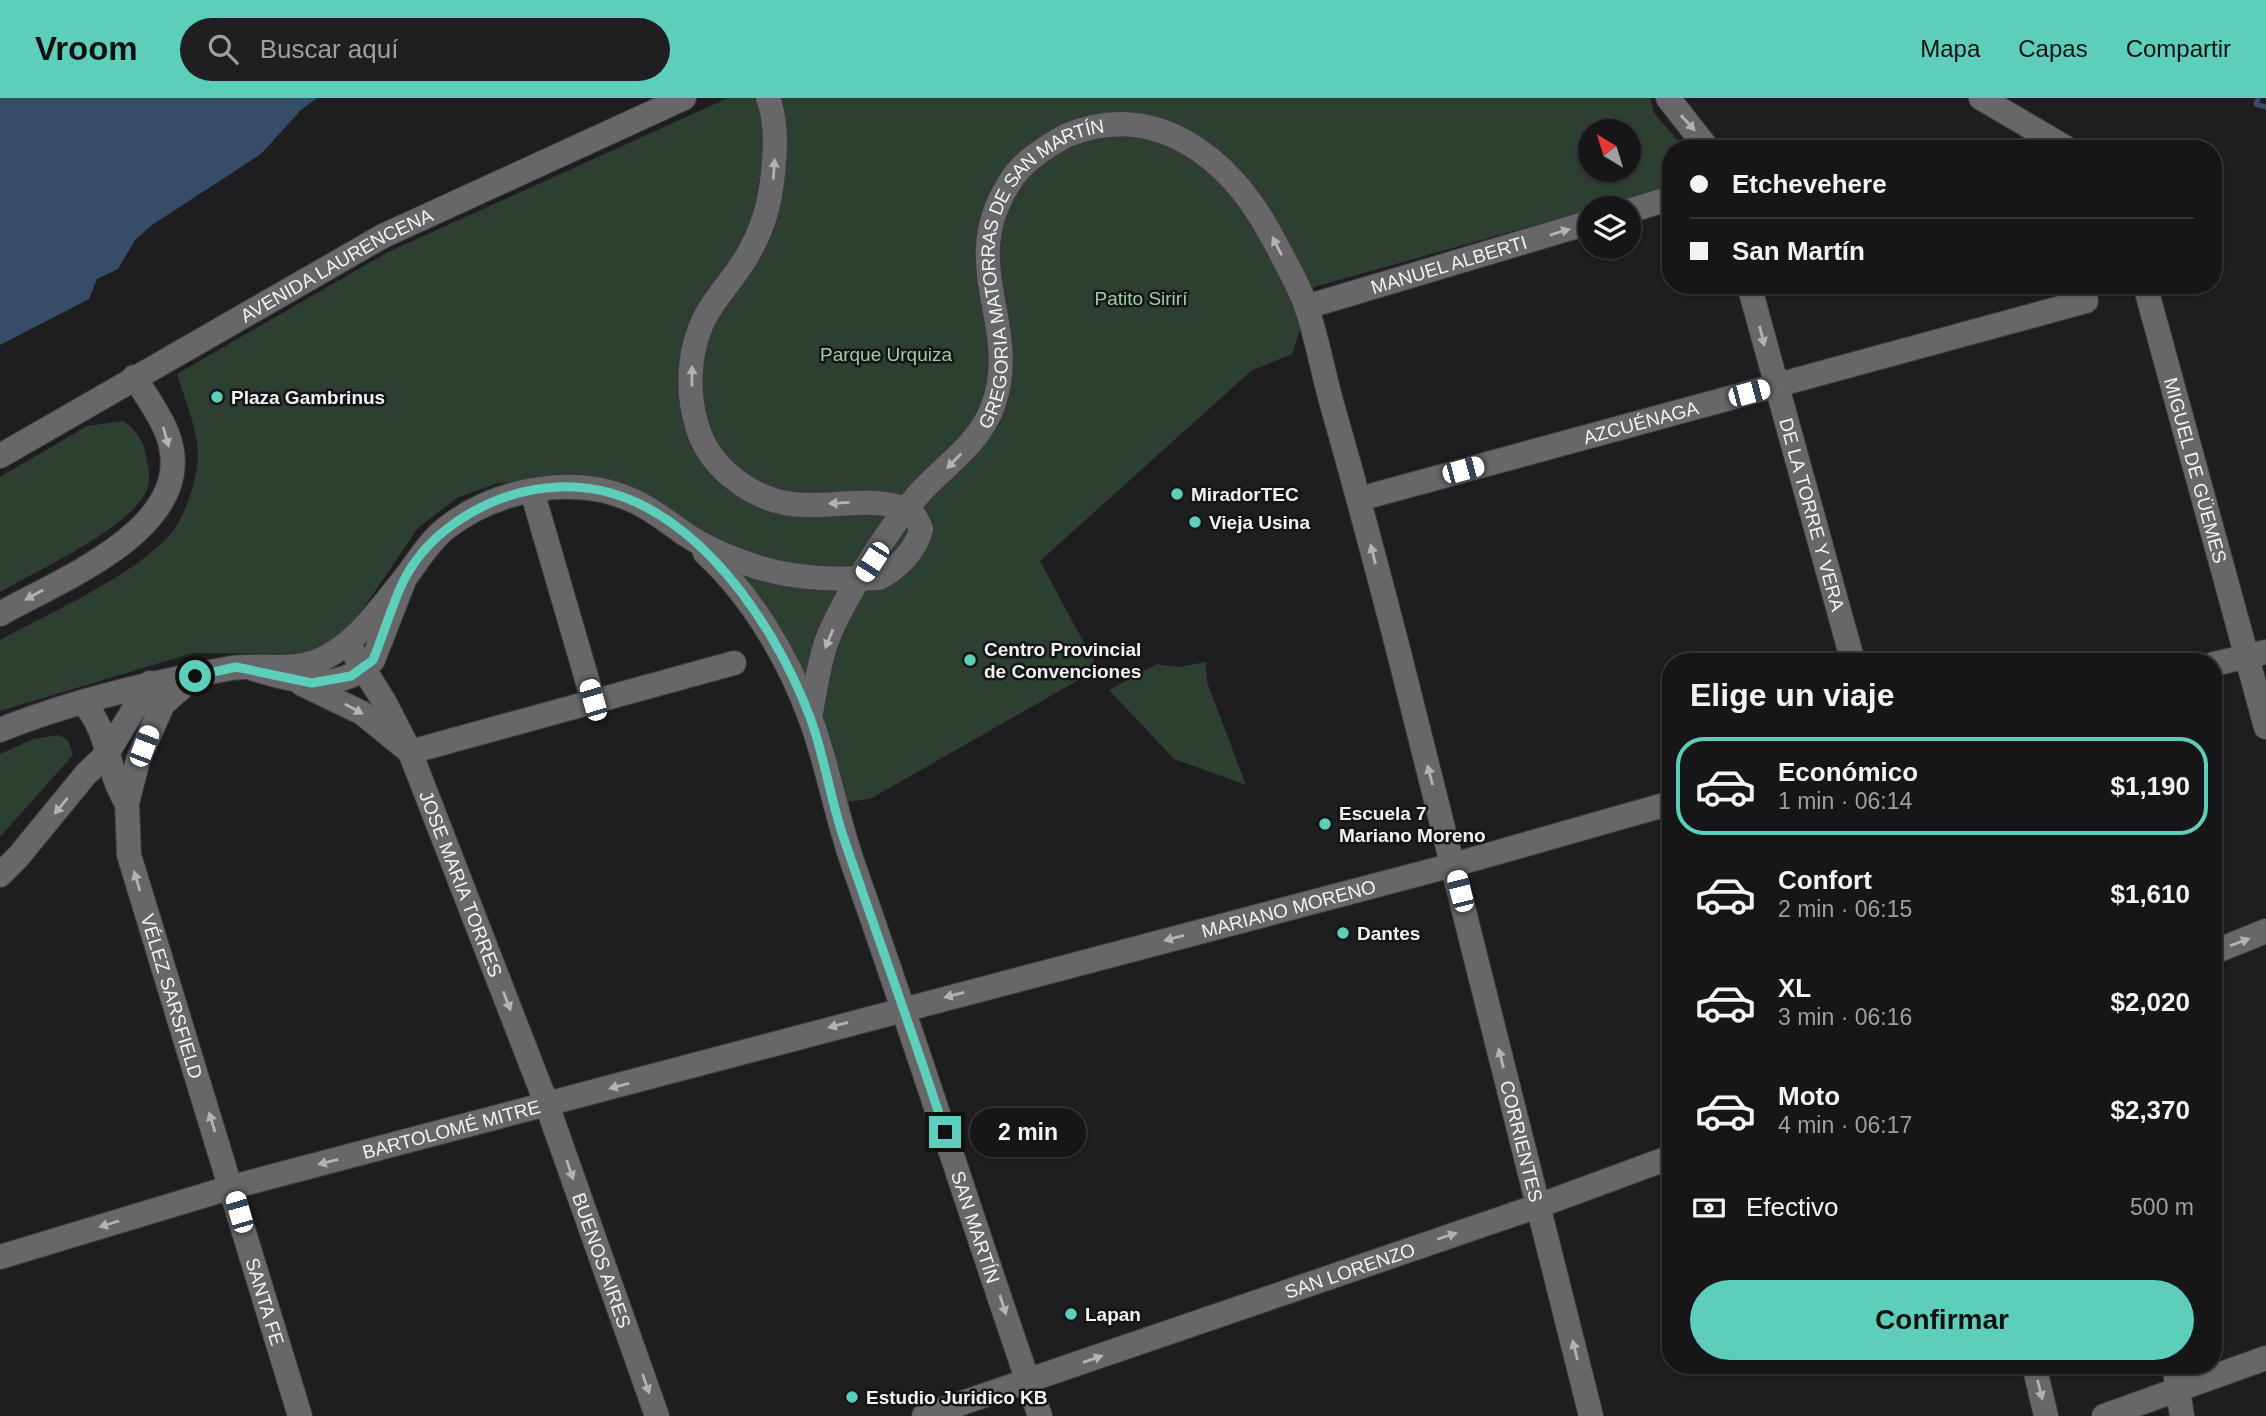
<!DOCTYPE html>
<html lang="es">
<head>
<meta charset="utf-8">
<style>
	body { margin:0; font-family:Helvetica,sans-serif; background:#1f1f21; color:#f1f3f6; height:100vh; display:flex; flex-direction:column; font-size:26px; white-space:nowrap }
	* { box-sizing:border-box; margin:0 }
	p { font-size:23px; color:#9e9fa2 }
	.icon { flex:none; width:38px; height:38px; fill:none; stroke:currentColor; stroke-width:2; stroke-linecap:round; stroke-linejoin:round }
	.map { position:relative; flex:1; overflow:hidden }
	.sheet { position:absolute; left:1662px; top:555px; width:560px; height:721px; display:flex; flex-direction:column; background:#161618; border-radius:28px; box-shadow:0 2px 5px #0004,0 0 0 2px #353537 }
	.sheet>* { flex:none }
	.banner { position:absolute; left:1662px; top:42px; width:560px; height:154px; border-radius:28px; box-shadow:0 2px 5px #0004,0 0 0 2px #353537; display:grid; align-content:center; height:154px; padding:0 28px; background:#161618 }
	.needle { width:46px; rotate:322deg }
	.tools { position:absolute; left:1578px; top:21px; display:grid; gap:14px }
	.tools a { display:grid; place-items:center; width:63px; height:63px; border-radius:50%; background:#161618; box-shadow:0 2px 5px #0004,0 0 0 2px #353537; font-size:35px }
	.end { position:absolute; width:32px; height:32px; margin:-16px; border:9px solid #5dceb9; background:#111; box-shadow:0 0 0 4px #111 }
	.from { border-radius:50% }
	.bubble { position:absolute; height:49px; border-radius:24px; background:#161618; box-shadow:0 2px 5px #0004,0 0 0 2px #353537; font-size:23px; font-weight:700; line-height:49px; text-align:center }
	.car { position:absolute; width:21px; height:42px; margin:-21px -10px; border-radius:9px; box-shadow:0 0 5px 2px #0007; background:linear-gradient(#fff 24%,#345 0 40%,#fff 0 76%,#345 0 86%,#fff 0) }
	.banner b { display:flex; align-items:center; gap:24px; height:66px; font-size:26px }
	.banner b+b { border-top:2px solid #353537 }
	.banner i { width:18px; height:18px; background:#f1f3f6 }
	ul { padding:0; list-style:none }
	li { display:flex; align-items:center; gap:21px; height:98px; margin:0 14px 10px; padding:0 14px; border:4px solid transparent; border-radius:28px }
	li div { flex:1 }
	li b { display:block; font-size:26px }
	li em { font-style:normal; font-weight:700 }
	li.on { border-color:#5dceb9 }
	li>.icon { width:63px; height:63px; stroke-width:1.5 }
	h2 { padding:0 28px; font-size:32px; line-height:84px }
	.pay { display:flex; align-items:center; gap:18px; height:77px; padding:0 28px; font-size:26px }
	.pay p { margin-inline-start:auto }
	.button { display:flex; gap:14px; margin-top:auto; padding:14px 28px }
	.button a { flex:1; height:80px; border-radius:42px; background:#5dceb9; color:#111; font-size:28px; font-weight:700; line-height:80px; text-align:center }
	header { display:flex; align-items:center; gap:42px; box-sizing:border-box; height:98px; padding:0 35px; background:#5dceb9; color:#111 }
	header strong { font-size:33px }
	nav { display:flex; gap:38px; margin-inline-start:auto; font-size:24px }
	.search { width:490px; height:63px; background:#1f1f21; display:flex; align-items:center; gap:18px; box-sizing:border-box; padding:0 24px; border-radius:38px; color:#9e9fa2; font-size:26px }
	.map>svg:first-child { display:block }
</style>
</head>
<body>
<header>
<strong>Vroom</strong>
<div class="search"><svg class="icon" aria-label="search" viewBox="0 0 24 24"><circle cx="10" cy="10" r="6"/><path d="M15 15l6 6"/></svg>Buscar aquí</div>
<nav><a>Mapa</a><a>Capas</a><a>Compartir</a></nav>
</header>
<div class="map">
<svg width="2266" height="1318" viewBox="0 0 2266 1318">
	<rect width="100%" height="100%" fill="#1e1e20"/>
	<path fill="#2d3f30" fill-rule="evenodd" d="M 728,0 L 1650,0 L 1654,15 L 1685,51 L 1671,51 L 1671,89 L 1314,189 L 1292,256 L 1251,273 L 1040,463 L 1098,571 L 870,701 L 847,704 L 708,439 L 553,379 L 498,385 L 457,400 L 418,430 L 363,511 L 342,536 L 306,556 L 193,555 L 0,613 L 0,542 C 48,515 144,474 175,430 C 187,413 197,380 198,359 C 198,332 185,301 177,276 L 386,155 ZM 1591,33 L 1629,33 L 1629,72 L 1591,72 Z
		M 123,323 C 138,333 144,344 147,362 C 149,372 151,385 146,394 C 128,431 37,473 0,494 L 0,379 L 87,328 Z
		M 1206,564 L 1207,584 L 1246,687 L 1174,661 L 1109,592 L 1157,566 L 1179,569 Z
		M 58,637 L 68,642 L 73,657 L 0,739 L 0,656 L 33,641 Z"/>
	<path fill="#374c66" d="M 0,0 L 317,0 L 301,12 L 261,56 L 152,127 L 135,142 L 118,171 L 97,181 L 89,201 L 0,247 Z"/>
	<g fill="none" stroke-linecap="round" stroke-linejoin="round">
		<path stroke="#374c66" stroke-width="5" d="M 2258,0 L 2256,6 L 2266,9"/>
		<g stroke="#3b3b3d" stroke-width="26">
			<g id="minor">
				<path d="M 1668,0 L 1708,51"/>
				<path d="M 1981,0 L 2068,51"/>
				<path d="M 1629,113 L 1671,100"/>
				<path id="s1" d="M 1749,187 L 1853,564"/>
				<path id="s2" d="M 2145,187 L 2266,629"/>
				<path id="s3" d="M 1306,209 L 1591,124"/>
				<path id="s4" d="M 0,358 L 383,138 L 684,0"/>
				<path d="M 532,393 L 593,602"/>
				<path id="s5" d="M 1359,401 L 2086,203"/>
				<path id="s6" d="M 705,455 C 752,498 788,560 810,619 C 828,667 836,718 853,766 C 918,949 976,1135 1040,1318"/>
				<path d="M 405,480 C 417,464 429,444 445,431 C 497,390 576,375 636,404 C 655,413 669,425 685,436 C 704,449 727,459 748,466 C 790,481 835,482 879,480 C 898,470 916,452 921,431 C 917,422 915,414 905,411 C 874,399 837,408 805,407 C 759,407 710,373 697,328 C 685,288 689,241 713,206 C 726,187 742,170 752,149 C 767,121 772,94 774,63 C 776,44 775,18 768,0"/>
				<path d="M 0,516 C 61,481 203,428 167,335 C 159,315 146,297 134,279"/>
				<path id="s7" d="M 348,546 L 385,605 L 410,654 L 547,1007 L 657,1318"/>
				<path d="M 2214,566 L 2266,554"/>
				<path id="s8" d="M 195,578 L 163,606 L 138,662 L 127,705 L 129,757 L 300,1318"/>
				<path d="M 302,586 L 362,615 L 410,654 L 734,565"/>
				<path d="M 84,606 C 110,633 106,674 127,705"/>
				<path id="s9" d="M 810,619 C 815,595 818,569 826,545 C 841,504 888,431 917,398 C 943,368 979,347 993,308 C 1022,228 957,169 1008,87 C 1021,64 1043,51 1065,38 C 1155,0 1230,60 1271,137 C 1283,159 1296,182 1305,205 C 1317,238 1323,276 1333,310 C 1356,390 1377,470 1398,551 C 1463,806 1526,1062 1591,1318"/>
				<path d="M 0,632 C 74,602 154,584 232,570 C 264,565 295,576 326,559 C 360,541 381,509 405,480 L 373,562 C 341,596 292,583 254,571"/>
				<path d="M 0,777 L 18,759 L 86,676 L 106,657 L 150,585"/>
				<path d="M 2214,854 L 2266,833"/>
				<path id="s10" d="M 0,1159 L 232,1089 L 1453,767 L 1671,705"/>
				<path d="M 2034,1267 L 2046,1318"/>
				<path d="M 2174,1267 L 2182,1318"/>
				<path id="s11" d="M 924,1318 L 1538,1108 L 1671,1059"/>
				<path d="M 2104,1318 L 2266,1260"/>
			</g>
		</g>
		<use href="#minor" stroke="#67676a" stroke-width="24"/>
	</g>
	<defs><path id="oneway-solid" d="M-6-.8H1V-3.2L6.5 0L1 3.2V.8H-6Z" transform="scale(1.75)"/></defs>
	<g fill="#b3b3b5">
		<use href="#oneway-solid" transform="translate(1688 25) rotate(48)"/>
		<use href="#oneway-solid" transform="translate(774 71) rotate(-86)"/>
		<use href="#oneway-solid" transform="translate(1560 134) rotate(-17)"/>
		<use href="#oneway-solid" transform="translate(1277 148) rotate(-117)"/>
		<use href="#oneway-solid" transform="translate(1762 238) rotate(76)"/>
		<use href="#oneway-solid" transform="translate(692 278) rotate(-89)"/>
		<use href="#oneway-solid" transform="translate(166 339) rotate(74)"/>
		<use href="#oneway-solid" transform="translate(954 363) rotate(134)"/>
		<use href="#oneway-solid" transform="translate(839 405) rotate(177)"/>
		<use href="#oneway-solid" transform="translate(1373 456) rotate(-104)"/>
		<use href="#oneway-solid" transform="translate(34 497) rotate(151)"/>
		<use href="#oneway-solid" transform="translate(829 541) rotate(112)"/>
		<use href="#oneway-solid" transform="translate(354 611) rotate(29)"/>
		<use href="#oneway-solid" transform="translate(1430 677) rotate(-104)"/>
		<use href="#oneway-solid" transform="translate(61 708) rotate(129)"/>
		<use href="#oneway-solid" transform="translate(137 783) rotate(-107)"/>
		<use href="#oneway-solid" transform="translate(1174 840) rotate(165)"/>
		<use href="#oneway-solid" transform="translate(2240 844) rotate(-21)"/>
		<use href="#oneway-solid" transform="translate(954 897) rotate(166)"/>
		<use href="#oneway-solid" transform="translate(507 903) rotate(69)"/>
		<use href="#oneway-solid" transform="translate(838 927) rotate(165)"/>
		<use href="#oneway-solid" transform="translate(1501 960) rotate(-104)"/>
		<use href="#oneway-solid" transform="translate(619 988) rotate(165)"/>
		<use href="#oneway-solid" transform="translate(212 1024) rotate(-107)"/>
		<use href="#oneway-solid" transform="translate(328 1064) rotate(166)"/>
		<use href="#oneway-solid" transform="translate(570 1072) rotate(71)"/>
		<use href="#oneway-solid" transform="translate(109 1126) rotate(163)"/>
		<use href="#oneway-solid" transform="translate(1447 1138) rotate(-18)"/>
		<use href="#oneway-solid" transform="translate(1003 1207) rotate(72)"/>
		<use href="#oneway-solid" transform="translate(1575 1252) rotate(-104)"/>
		<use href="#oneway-solid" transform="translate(1093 1261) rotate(-19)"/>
		<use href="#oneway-solid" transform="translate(646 1286) rotate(71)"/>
		<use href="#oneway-solid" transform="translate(2040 1292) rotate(76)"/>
	</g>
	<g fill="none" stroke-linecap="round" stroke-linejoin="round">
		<path stroke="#5dceb9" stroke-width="9" d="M 195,578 L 236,569 L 312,585 L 351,578 L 373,562 C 384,536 391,508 404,482 C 432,427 499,391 559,389 C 681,384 771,517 810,619 C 824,657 830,699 843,738 C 877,837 913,935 945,1034"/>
	</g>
	<g fill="#5dceb9" stroke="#151517" stroke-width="2.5">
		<circle cx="217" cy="299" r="7"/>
		<circle cx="1177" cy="396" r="7"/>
		<circle cx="1195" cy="424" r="7"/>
		<circle cx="970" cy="562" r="7"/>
		<circle cx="1325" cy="726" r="7"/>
		<circle cx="1343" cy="835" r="7"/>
		<circle cx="1071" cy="1216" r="7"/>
		<circle cx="852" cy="1299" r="7"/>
	</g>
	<g text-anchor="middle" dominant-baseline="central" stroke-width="5" stroke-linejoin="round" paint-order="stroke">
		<g font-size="19" fill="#f2f2f3" stroke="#151517">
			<text stroke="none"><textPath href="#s4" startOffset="387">AVENIDA LAURENCENA</textPath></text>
			<text stroke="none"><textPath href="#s3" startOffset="149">MANUEL ALBERTI</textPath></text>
			<text stroke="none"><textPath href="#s9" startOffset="528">GREGORIA MATORRAS DE SAN MARTÍN</textPath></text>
			<text stroke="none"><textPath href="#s5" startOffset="292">AZCUÉNAGA</textPath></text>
			<text stroke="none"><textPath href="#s2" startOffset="192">MIGUEL DE GÜEMES</textPath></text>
			<text stroke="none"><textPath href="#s1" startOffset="238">DE LA TORRE Y VERA</textPath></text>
			<text stroke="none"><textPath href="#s7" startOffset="266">JOSE MARIA TORRES</textPath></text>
			<text stroke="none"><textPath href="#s10" startOffset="1335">MARIANO MORENO</textPath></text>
			<text stroke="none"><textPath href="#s8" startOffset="348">VÉLEZ SARSFIELD</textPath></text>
			<text stroke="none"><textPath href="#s10" startOffset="469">BARTOLOMÉ MITRE</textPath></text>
			<text stroke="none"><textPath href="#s9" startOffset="1866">CORRIENTES</textPath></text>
			<text stroke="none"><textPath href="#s6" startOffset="733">SAN MARTÍN</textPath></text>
			<text stroke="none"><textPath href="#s7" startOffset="668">BUENOS AIRES</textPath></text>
			<text stroke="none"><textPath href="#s11" startOffset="450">SAN LORENZO</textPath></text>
			<text stroke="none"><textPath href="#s8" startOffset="667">SANTA FE</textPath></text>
		</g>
		<g font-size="19" fill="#9ccfa4" stroke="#151517">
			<text x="1141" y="200">Patito Sirirí</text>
			<text x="886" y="256">Parque Urquiza</text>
		</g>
		<g font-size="19" font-weight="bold" fill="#f2f2f3" stroke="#151517" text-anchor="start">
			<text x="231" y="299">Plaza Gambrinus</text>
			<text x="1191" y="396">MiradorTEC</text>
			<text x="1209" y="424">Vieja Usina</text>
			<text x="984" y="551">Centro Provincial<tspan x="984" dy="22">de Convenciones</tspan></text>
			<text x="1339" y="715">Escuela 7<tspan x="1339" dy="22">Mariano Moreno</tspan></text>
			<text x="1357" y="835">Dantes</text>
			<text x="1085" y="1216">Lapan</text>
			<text x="866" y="1299">Estudio Juridico KB</text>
		</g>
	</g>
</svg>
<div class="tools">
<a><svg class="needle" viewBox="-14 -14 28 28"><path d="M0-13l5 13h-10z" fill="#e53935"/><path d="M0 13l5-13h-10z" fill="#9e9fa2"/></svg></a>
<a><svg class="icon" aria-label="layers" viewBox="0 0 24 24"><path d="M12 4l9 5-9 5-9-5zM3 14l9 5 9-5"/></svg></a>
</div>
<i class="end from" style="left:195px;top:578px"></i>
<i class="end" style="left:945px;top:1034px"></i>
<div class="bubble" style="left:970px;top:1010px;width:116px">2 min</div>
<i class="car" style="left:1749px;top:295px;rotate:75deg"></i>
<i class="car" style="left:1463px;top:372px;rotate:75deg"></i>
<i class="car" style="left:872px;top:464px;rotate:213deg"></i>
<i class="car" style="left:593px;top:602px;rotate:344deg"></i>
<i class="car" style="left:144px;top:648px;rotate:21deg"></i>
<i class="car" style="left:1460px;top:793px;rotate:346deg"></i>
<i class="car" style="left:239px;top:1114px;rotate:344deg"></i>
<div class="banner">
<b><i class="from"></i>Etchevehere</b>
<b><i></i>San Martín</b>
</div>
<section class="sheet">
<h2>Elige un viaje</h2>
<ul>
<li class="on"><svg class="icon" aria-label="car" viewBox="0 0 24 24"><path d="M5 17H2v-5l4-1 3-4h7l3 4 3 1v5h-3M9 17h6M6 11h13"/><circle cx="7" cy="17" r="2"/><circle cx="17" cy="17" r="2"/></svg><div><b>Económico</b><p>1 min · 06:14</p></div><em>$1,190</em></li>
<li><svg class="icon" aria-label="car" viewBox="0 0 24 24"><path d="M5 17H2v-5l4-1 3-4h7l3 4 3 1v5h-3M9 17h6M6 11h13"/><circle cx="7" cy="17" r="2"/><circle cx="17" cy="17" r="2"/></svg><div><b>Confort</b><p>2 min · 06:15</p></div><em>$1,610</em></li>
<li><svg class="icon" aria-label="car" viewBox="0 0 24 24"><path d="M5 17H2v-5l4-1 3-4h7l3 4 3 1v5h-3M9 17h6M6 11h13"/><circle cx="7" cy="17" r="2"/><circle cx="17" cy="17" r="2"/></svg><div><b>XL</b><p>3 min · 06:16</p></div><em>$2,020</em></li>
<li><svg class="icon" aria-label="car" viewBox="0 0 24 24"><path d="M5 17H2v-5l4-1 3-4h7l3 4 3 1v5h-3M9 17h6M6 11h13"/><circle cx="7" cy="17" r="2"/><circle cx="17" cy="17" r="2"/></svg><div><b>Moto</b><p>4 min · 06:17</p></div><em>$2,370</em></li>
</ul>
<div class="pay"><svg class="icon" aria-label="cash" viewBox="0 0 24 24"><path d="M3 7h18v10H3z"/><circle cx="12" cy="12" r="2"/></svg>Efectivo<p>500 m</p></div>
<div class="button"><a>Confirmar</a></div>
</section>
</div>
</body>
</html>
